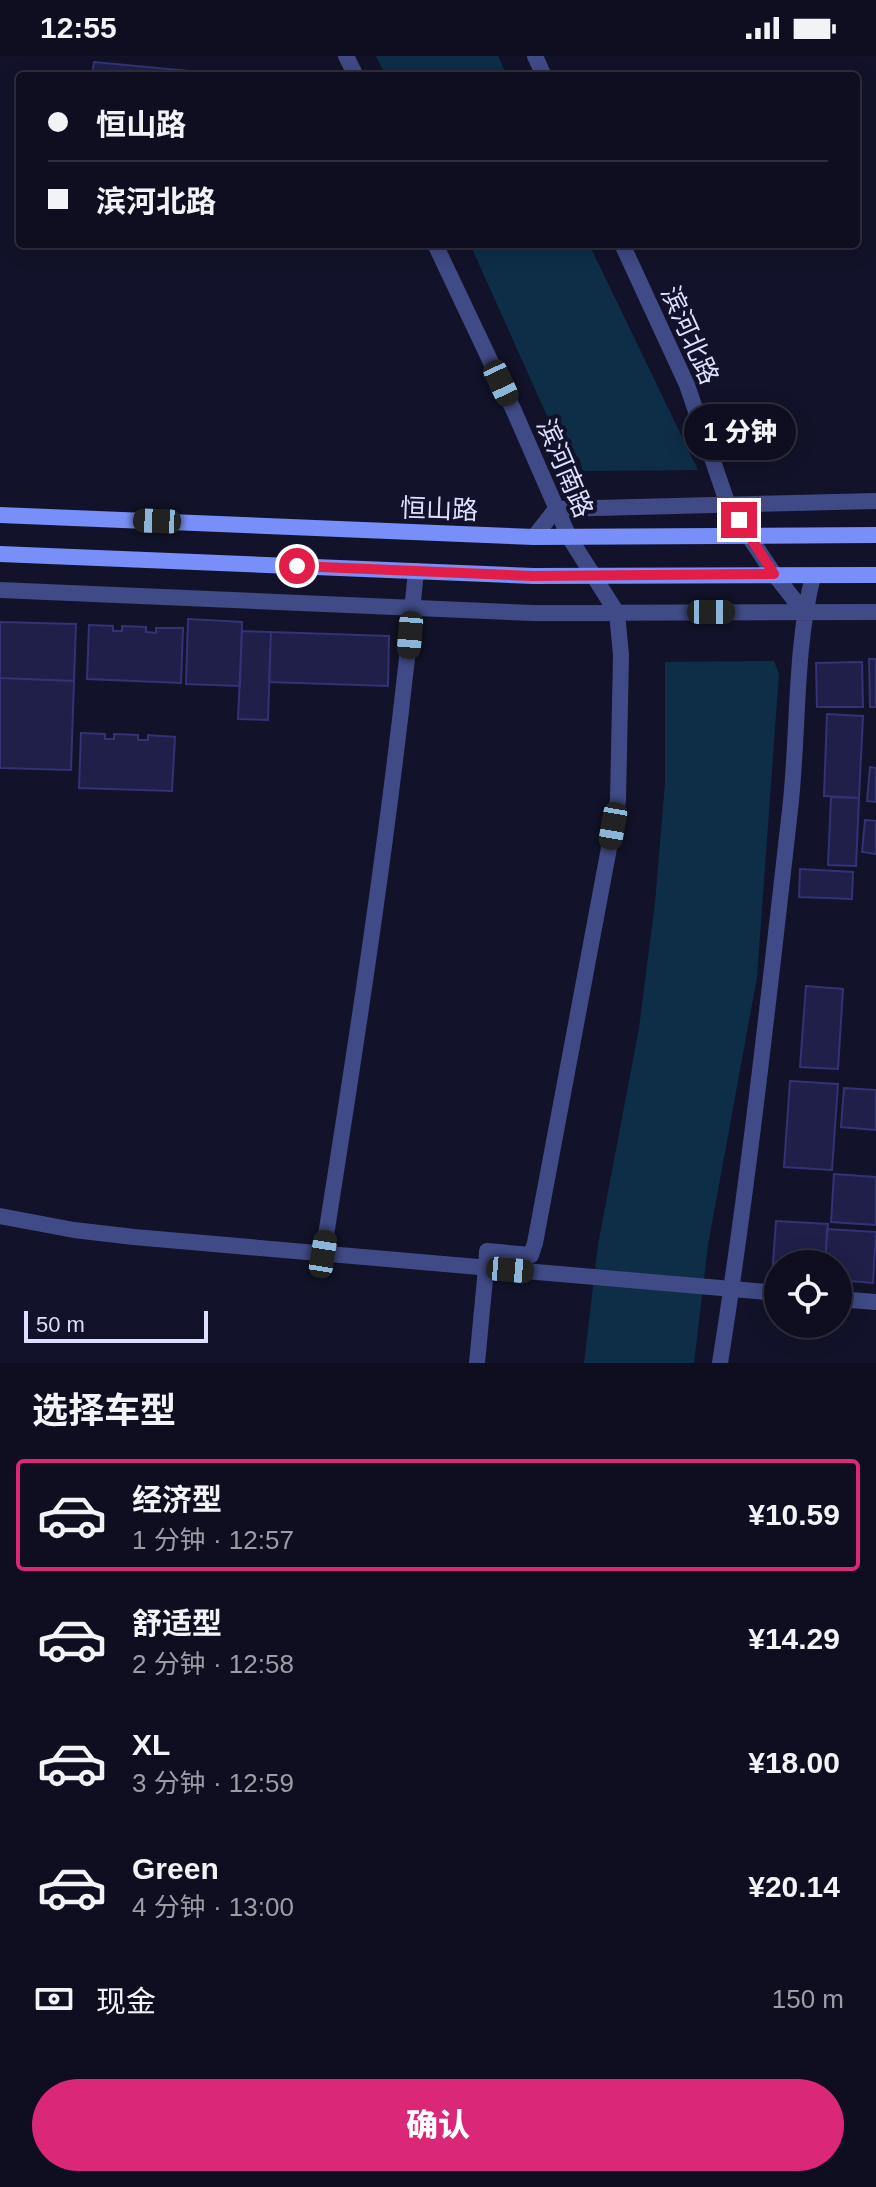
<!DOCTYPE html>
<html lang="zh">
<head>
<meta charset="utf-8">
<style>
	body { margin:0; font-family:Arial,"Noto Sans SC",sans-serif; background:#171729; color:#f1f3f6; height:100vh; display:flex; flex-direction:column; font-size:30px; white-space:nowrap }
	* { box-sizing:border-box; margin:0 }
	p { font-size:26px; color:#9b9ca5 }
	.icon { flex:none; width:44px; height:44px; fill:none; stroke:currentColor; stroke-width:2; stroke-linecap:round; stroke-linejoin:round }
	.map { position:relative; height:1307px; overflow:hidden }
	.details { display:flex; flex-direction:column; background:#0e0e20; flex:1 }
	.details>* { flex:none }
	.banner { position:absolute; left:16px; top:16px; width:844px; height:176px; border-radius:8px; box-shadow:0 4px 20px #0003,0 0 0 2px #2e2e3e; display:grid; align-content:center; height:176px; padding:0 32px; background:#0e0e20 }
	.tools { position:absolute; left:764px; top:1194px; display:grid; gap:16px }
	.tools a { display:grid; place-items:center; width:88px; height:88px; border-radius:50%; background:#0e0e20; box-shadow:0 4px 20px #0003,0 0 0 2px #2e2e3e; font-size:40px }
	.scale { position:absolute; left:24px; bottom:20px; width:184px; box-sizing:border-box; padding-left:8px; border:4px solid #dcdffd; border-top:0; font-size:22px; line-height:28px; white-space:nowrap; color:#dcdffd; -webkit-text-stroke:6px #12132a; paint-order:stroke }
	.end { position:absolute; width:36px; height:36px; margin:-18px; border:10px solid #e11d48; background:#fff; box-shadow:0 0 0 4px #fff }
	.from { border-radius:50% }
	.bubble { position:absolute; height:56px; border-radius:28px; background:#0e0e20; box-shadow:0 4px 20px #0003,0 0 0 2px #2e2e3e; font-size:26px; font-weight:800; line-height:56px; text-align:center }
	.car { position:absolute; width:24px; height:48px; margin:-24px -12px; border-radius:10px; box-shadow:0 0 6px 2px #0007; background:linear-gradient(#222 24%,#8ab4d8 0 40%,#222 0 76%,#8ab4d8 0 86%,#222 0) }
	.banner b { display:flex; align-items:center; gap:28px; height:76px; font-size:30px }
	.banner b+b { border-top:2px solid #2e2e3e }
	.banner i { width:20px; height:20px; background:#f1f3f6 }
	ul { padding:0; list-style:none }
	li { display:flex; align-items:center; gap:24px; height:112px; margin:0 16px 12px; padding:0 16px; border:4px solid transparent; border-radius:8px }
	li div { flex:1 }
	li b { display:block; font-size:30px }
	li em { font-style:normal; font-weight:800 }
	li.on { border-color:#db2777 }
	li>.icon { width:72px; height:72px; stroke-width:1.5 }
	h2 { padding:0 32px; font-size:36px; line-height:96px }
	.pay { display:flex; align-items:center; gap:20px; height:88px; padding:0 32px; font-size:30px }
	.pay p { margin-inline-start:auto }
	.button { display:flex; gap:16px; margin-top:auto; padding:16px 32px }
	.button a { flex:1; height:92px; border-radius:48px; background:#db2777; color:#fff; font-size:32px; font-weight:800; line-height:92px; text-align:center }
	.status { display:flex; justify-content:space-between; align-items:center; height:56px; padding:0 40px; background:#0e0e20; direction:ltr }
	.status svg { height:22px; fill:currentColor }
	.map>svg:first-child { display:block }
</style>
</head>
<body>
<div class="status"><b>12:55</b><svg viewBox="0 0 49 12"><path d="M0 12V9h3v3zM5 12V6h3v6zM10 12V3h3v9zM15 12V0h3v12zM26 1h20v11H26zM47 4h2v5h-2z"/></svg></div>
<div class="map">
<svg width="876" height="1307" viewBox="0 0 876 1307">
	<rect width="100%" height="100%" fill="#12132a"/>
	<path fill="#0e2e47" d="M 376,0 L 498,0 L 507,20 L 386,20 Z
		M 470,188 L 589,188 L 698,414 L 583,415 L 579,402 L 560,389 Z
		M 774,605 L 779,618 L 757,921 L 708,1189 L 694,1307 L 584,1307 L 598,1189 L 639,972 L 655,847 L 665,727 L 665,606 Z"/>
	<path fill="#1f1f4a" stroke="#333275" stroke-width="2" d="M 94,6 L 242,20 L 92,20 Z
		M 188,563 L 242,566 L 240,630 L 186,628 Z
		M 0,566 L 76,568 L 74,625 L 0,622 Z
		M 89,569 L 113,570 L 113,575 L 122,575 L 122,570 L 146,571 L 146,576 L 156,577 L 156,572 L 183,572 L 181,627 L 87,623 Z
		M 242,575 L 271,576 L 268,664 L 238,663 Z
		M 271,576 L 389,580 L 388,630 L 269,626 Z
		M 869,603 L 876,603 L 876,651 L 870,651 Z
		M 862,606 L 863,651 L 817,651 L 816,607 Z
		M 0,622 L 74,625 L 71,714 L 0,712 Z
		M 827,658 L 863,660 L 859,742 L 824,740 Z
		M 81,677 L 105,678 L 105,683 L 114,683 L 114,678 L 138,679 L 138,684 L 148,684 L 148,679 L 175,681 L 172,735 L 79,732 Z
		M 870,711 L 876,712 L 876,746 L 867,745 Z
		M 831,741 L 859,742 L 856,810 L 828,809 Z
		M 865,764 L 876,765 L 876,798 L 862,796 Z
		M 800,813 L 853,816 L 852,843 L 799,841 Z
		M 806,930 L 843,933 L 838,1013 L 800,1011 Z
		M 790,1025 L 838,1028 L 832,1114 L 784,1111 Z
		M 844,1032 L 876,1034 L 876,1074 L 841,1071 Z
		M 834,1118 L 876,1121 L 876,1169 L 831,1166 Z
		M 776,1165 L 828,1168 L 825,1208 L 778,1208 L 778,1221 L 772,1220 Z
		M 827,1173 L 876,1176 L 873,1227 L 838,1224 L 838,1208 L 825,1208 Z"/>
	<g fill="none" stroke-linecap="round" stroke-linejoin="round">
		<path stroke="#404a86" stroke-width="16" d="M 346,0 L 356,20
			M 535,0 L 544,20
			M 435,188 L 514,355 L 569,481 L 617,557 L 621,599 L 618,744 L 535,1187 L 531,1199 L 487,1195 L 486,1212
			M 622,188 L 687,329 L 728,449 L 774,518 L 804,556
			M 534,481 L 556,453 L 876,445
			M 0,534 L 533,557 L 876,556
			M 323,1198 C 359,971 394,744 416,515
			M 720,1307 C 749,1123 769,939 790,754 C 799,676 794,596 813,520"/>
		<path stroke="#404a86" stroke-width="16" d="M 0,1160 L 74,1174 L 134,1181 L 778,1237
			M 838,1243 L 876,1246
			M 477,1307 L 486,1212"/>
		<path stroke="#788ef9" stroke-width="16" d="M 0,459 L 534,481 L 876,479
			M 0,498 L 533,520 L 876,519"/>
	</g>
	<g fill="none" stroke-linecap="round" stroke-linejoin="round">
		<path stroke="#e11d48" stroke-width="10" d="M 297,510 L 533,520 L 774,518 L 739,464"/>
	</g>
	<g text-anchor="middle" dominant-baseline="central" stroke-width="8" stroke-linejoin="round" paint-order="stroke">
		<g font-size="26" fill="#dcdffd" stroke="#12132a">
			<text transform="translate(690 279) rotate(66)">滨河北路</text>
			<text transform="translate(565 412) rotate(67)">滨河南路</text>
			<text transform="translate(439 453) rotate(2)">恒山路</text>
		</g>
	</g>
</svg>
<div class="tools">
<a><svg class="icon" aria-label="locate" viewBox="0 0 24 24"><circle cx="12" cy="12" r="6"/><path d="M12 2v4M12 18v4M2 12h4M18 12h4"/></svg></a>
</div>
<div class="scale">50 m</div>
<i class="end from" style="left:297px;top:510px"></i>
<i class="end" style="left:739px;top:464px"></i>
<div class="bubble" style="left:684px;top:348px;width:112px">1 分钟</div>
<i class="car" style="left:501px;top:327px;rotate:155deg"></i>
<i class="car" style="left:157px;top:465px;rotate:272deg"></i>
<i class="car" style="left:711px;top:556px;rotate:90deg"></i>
<i class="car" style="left:410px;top:579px;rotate:185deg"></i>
<i class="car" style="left:613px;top:770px;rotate:190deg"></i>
<i class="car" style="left:323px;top:1198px;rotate:9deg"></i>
<i class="car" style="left:510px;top:1214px;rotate:95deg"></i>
<div class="banner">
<b><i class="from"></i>恒山路</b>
<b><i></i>滨河北路</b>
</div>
</div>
<section class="details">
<h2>选择车型</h2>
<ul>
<li class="on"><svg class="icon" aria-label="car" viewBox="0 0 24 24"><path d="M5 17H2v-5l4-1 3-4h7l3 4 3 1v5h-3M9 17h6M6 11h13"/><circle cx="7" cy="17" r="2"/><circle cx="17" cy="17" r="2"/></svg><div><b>经济型</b><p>1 分钟 · 12:57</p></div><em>¥10.59</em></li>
<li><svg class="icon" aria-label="car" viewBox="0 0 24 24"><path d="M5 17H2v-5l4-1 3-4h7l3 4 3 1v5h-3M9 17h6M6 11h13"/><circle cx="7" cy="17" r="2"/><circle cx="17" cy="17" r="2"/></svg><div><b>舒适型</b><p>2 分钟 · 12:58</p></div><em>¥14.29</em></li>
<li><svg class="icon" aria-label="car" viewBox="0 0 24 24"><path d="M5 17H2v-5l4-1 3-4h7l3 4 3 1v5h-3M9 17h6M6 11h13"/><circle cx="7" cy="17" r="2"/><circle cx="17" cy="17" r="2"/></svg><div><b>XL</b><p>3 分钟 · 12:59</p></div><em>¥18.00</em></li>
<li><svg class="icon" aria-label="car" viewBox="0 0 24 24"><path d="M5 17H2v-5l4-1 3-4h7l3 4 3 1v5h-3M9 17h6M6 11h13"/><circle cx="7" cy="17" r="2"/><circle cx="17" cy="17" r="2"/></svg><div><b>Green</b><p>4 分钟 · 13:00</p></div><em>¥20.14</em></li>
</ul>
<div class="pay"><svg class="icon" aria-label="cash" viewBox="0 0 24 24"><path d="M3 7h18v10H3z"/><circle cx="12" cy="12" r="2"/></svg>现金<p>150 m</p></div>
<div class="button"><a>确认</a></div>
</section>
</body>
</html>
